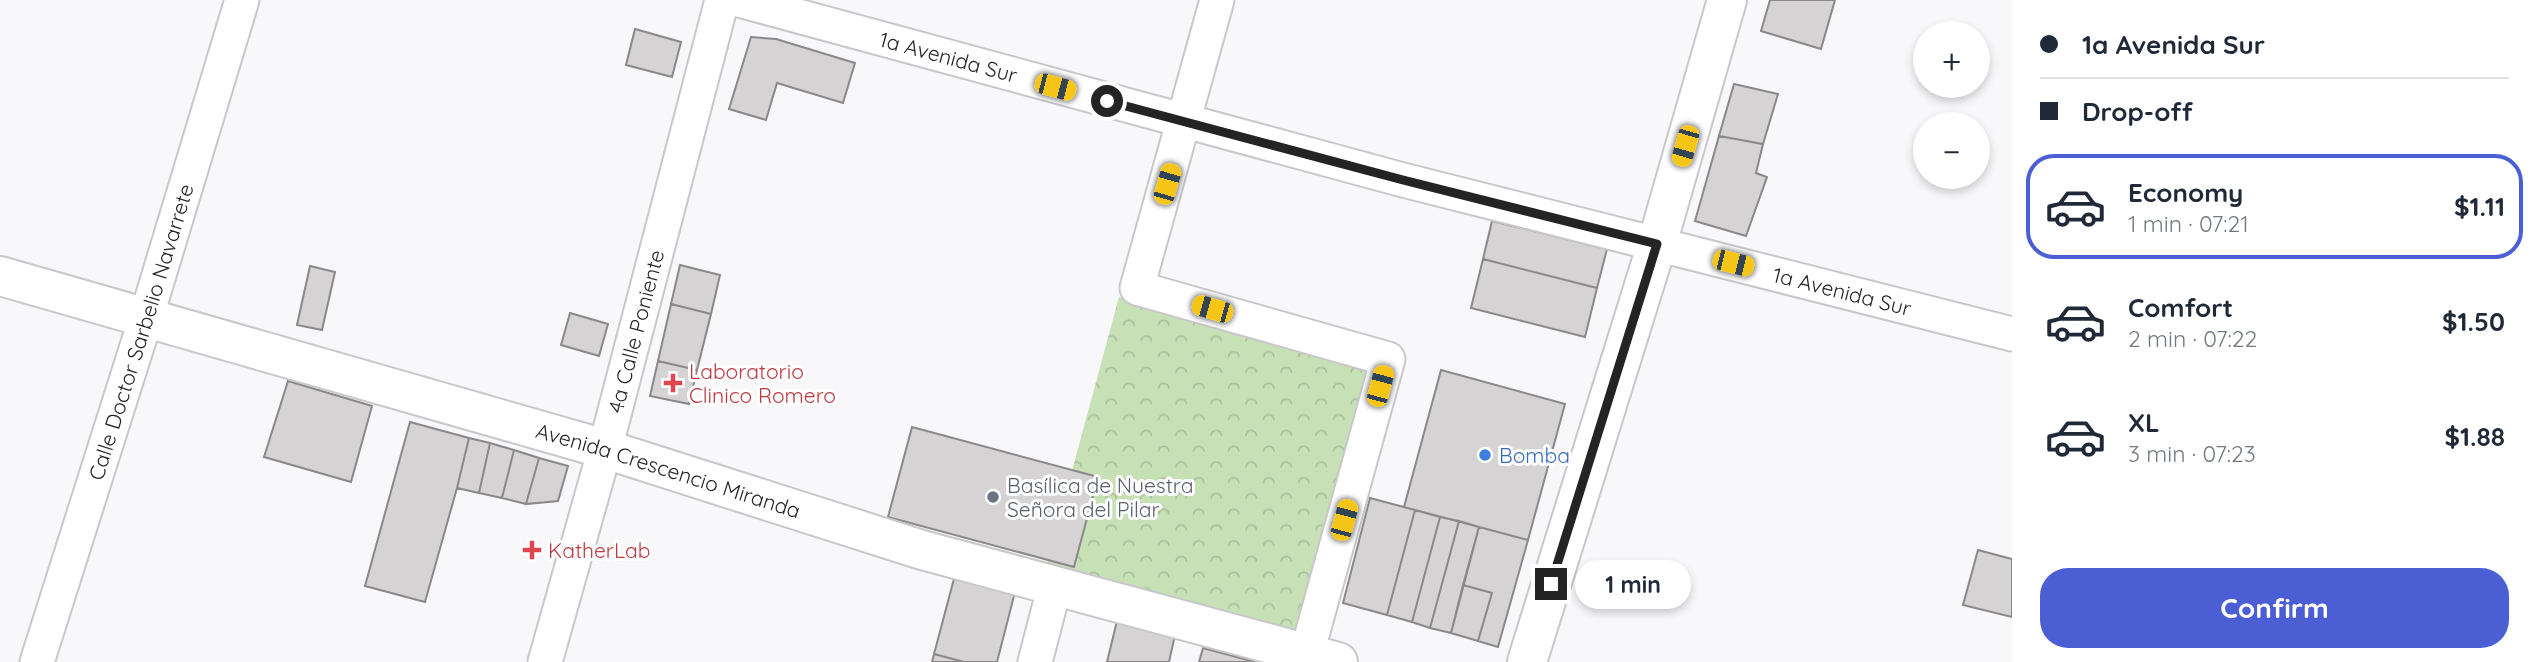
<!DOCTYPE html>
<html lang="en">
<head>
<meta charset="utf-8">
<style>
	body { margin:0; font-family:Quicksand,sans-serif; background:#f6f6f7; color:#1f2937; height:100vh; display:flex; flex-direction:column; font-size:26px; white-space:nowrap }
	* { box-sizing:border-box; margin:0 }
	p { font-size:23px; color:#747a83 }
	.icon { flex:none; width:38px; height:38px; fill:none; stroke:currentColor; stroke-width:2; stroke-linecap:round; stroke-linejoin:round }
	.map { position:relative; flex:1; overflow:hidden }
	.sheet { display:flex; flex-direction:column; background:#fff; width:525px }
	.sheet>* { flex:none }
	.banner { display:grid; align-content:center; height:154px; padding:0 28px; background:#fff }
	.controls { position:absolute; left:1913px; top:21px; display:grid; gap:14px }
	.controls a { display:grid; place-items:center; width:77px; height:77px; border-radius:50%; background:#fff; box-shadow:0 4px 10px #0003; font-size:35px }
	.end { position:absolute; width:32px; height:32px; margin:-16px; border:9px solid #242425; background:#fff; box-shadow:0 0 0 4px #fff }
	.from { border-radius:50% }
	.bubble { position:absolute; height:49px; border-radius:24px; background:#fff; box-shadow:0 4px 10px #0003; font-size:23px; font-weight:800; line-height:49px; text-align:center }
	.car { position:absolute; width:21px; height:42px; margin:-21px -10px; border-radius:9px; box-shadow:0 0 5px 2px #0007; background:linear-gradient(#f5c518 24%,#345 0 40%,#f5c518 0 76%,#345 0 86%,#f5c518 0) }
	.banner b { display:flex; align-items:center; gap:24px; height:66px; font-size:26px }
	.banner b+b { border-top:2px solid #e0e1e3 }
	.banner i { width:18px; height:18px; background:#1f2937 }
	ul { padding:0; list-style:none }
	li { display:flex; align-items:center; gap:21px; height:105px; margin:0 14px 10px; padding:0 14px; border:4px solid transparent; border-radius:28px }
	li div { flex:1 }
	li b { display:block; font-size:26px }
	li em { font-style:normal; font-weight:800 }
	li.active { border-color:#4b5ed3 }
	li>.icon { width:63px; height:63px; stroke-width:1.5 }
	.primary-button { display:flex; gap:14px; margin-top:auto; padding:14px 28px }
	.primary-button a { flex:1; height:80px; border-radius:28px; background:#4b5ed3; color:#fff; font-size:28px; font-weight:800; line-height:80px; text-align:center }
	main { display:flex; flex:1; min-height:0 }
	.map>svg:first-child { display:block }
</style>
</head>
<body>
<main>
<div class="map">
<svg width="2012" height="662" viewBox="0 0 2012 662">
	<defs>
		<pattern id="park-crowns" width="20" height="18" patternUnits="userSpaceOnUse" patternTransform="scale(1.75)"><rect width="20" height="18" fill="#c7e0b6"/><path d="M2 6a3 3 0 1 1 6 0M12 15a3 3 0 1 1 6 0" fill="none" stroke="#abc09c"/></pattern>
	</defs>
	<rect width="100%" height="100%" fill="#f8f8fa"/>
	<path fill="url(#park-crowns)" d="M 1119,297 L 1373,367 L 1300,636 L 1046,567 Z"/>
	<path fill="#d5d3d4" stroke="#8a8889" stroke-width="2" d="M 1770,0 L 1835,0 L 1821,49 L 1761,31 Z
		M 635,29 L 681,42 L 672,77 L 626,65 Z
		M 751,37 L 776,39 L 855,63 L 843,103 L 777,83 L 766,120 L 729,109 Z
		M 1734,84 L 1778,94 L 1763,144 L 1719,136 Z
		M 1719,136 L 1763,144 L 1756,173 L 1767,177 L 1746,236 L 1695,221 Z
		M 1492,221 L 1607,249 L 1597,288 L 1483,259 Z
		M 1483,259 L 1597,288 L 1585,337 L 1471,308 Z
		M 680,265 L 720,275 L 711,314 L 671,304 Z
		M 310,266 L 335,272 L 322,330 L 297,325 Z
		M 671,304 L 711,314 L 697,370 L 658,361 Z
		M 570,313 L 608,324 L 599,356 L 561,345 Z
		M 658,361 L 697,370 L 689,404 L 650,396 Z
		M 1441,370 L 1565,404 L 1528,540 L 1404,507 Z
		M 288,381 L 372,406 L 351,482 L 264,457 Z
		M 410,422 L 469,438 L 457,488 L 425,602 L 365,586 Z
		M 912,427 L 1098,477 L 1074,567 L 888,517 Z
		M 469,438 L 490,443 L 479,493 L 457,488 Z
		M 490,443 L 514,450 L 502,498 L 479,493 Z
		M 514,450 L 539,458 L 526,504 L 502,498 Z
		M 539,458 L 568,466 L 558,501 L 526,504 Z
		M 1370,498 L 1415,510 L 1387,615 L 1343,603 Z
		M 1415,510 L 1440,517 L 1412,622 L 1387,615 Z
		M 1440,517 L 1459,521 L 1430,628 L 1412,622 Z
		M 1459,521 L 1479,527 L 1451,633 L 1430,628 Z
		M 1479,527 L 1528,540 L 1498,647 L 1478,641 L 1492,593 L 1463,585 Z
		M 1978,550 L 2012,559 L 2012,617 L 1963,605 Z
		M 955,575 L 1015,592 L 997,662 L 964,662 L 934,654 Z
		M 1463,585 L 1492,593 L 1478,641 L 1451,633 Z
		M 1117,621 L 1175,635 L 1169,662 L 1107,662 Z
		M 1203,648 L 1255,662 L 1199,662 Z
		M 934,654 L 964,662 L 932,662 Z"/>
	<g fill="none" stroke-linecap="round" stroke-linejoin="round">
		<g stroke="#c8c8ca" stroke-width="37">
			<g id="street">
				<path id="s1" d="M 739,0 L 1403,180 L 2012,334"/>
				<path d="M 1217,0 L 1137,288 L 1388,359 L 1307,653"/>
				<path id="s2" d="M 37,662 L 146,318 L 242,0"/>
				<path id="s3" d="M 545,662 L 605,449 L 722,0"/>
				<path d="M 1035,662 L 1055,585"/>
			</g>
		</g>
		<g stroke="#c8c8ca" stroke-width="42">
			<g id="secondary">
				<path id="s4" d="M 0,276 L 605,449 L 922,550 L 1338,662"/>
				<path d="M 1527,662 L 1657,244 L 1727,0"/>
			</g>
		</g>
		<use href="#street" stroke="#fff" stroke-width="33"/>
		<use href="#secondary" stroke="#fff" stroke-width="38"/>
	</g>
	<g fill="none" stroke-linecap="round" stroke-linejoin="round">
		<path stroke="#242425" stroke-width="9" d="M 1107,101 L 1403,180 L 1657,244 L 1551,584"/>
	</g>
	<g fill="#e0444e" stroke="#fff" stroke-width="2.5">
		<path d="M669.5 372.5h7v7h7v7h-7v7h-7v-7h-7v-7h7z"/>
		<path d="M528.5 539.5h7v7h7v7h-7v7h-7v-7h-7v-7h7z"/>
	</g>
	<circle fill="#3f7fe0" stroke="#fff" stroke-width="2.5" cx="1485" cy="455" r="7"/>
	<circle fill="#6b7280" stroke="#fff" stroke-width="2.5" cx="993" cy="497" r="7"/>
	<g text-anchor="middle" dominant-baseline="central" stroke-width="6" stroke-linejoin="round" paint-order="stroke">
		<g font-size="21" fill="#242425" stroke="#fff">
			<text stroke="none"><textPath href="#s1" startOffset="217">1a Avenida Sur</textPath></text>
			<text stroke="none"><textPath href="#s1" startOffset="1141">1a Avenida Sur</textPath></text>
			<text stroke="none"><textPath href="#s2" startOffset="346">Calle Doctor Sarbelio Navarrete</textPath></text>
			<text stroke="none"><textPath href="#s3" startOffset="343">4a Calle Poniente</textPath></text>
			<text stroke="none"><textPath href="#s4" startOffset="696">Avenida Crescencio Miranda</textPath></text>
		</g>
		<g font-size="21" fill="#be3a42" stroke="#fff" text-anchor="start">
			<text x="689" y="371">Laboratorio<tspan x="689" dy="24">Clinico Romero</tspan></text>
			<text x="548" y="550">KatherLab</text>
		</g>
		<g font-size="21" fill="#366cbe" stroke="#fff" text-anchor="start">
			<text x="1499" y="455">Bomba</text>
		</g>
		<g font-size="21" fill="#5b616d" stroke="#fff" text-anchor="start">
			<text x="1007" y="485">Basílica de Nuestra<tspan x="1007" dy="24">Señora del Pilar</tspan></text>
		</g>
	</g>
</svg>
<div class="controls">
<a>+</a>
<a>−</a>
</div>
<i class="end from" style="left:1107px;top:101px"></i>
<i class="end" style="left:1551px;top:584px"></i>
<div class="bubble" style="left:1575px;top:560px;width:116px">1 min</div>
<i class="car" style="left:1055px;top:87px;rotate:105deg"></i>
<i class="car" style="left:1685px;top:146px;rotate:196deg"></i>
<i class="car" style="left:1167px;top:184px;rotate:16deg"></i>
<i class="car" style="left:1733px;top:263px;rotate:104deg"></i>
<i class="car" style="left:1212px;top:309px;rotate:286deg"></i>
<i class="car" style="left:1380px;top:386px;rotate:15deg"></i>
<i class="car" style="left:1344px;top:520px;rotate:15deg"></i>
</div>
<section class="sheet">
<div class="banner">
<b><i class="from"></i>1a Avenida Sur</b>
<b><i></i>Drop-off</b>
</div>
<ul>
<li class="active"><svg class="icon" aria-label="car" viewBox="0 0 24 24"><path d="M5 17H2v-5l4-1 3-4h7l3 4 3 1v5h-3M9 17h6M6 11h13"/><circle cx="7" cy="17" r="2"/><circle cx="17" cy="17" r="2"/></svg><div><b>Economy</b><p>1 min · 07:21</p></div><em>$1.11</em></li>
<li><svg class="icon" aria-label="car" viewBox="0 0 24 24"><path d="M5 17H2v-5l4-1 3-4h7l3 4 3 1v5h-3M9 17h6M6 11h13"/><circle cx="7" cy="17" r="2"/><circle cx="17" cy="17" r="2"/></svg><div><b>Comfort</b><p>2 min · 07:22</p></div><em>$1.50</em></li>
<li><svg class="icon" aria-label="car" viewBox="0 0 24 24"><path d="M5 17H2v-5l4-1 3-4h7l3 4 3 1v5h-3M9 17h6M6 11h13"/><circle cx="7" cy="17" r="2"/><circle cx="17" cy="17" r="2"/></svg><div><b>XL</b><p>3 min · 07:23</p></div><em>$1.88</em></li>
</ul>
<div class="primary-button"><a>Confirm</a></div>
</section>
</main>
</body>
</html>
